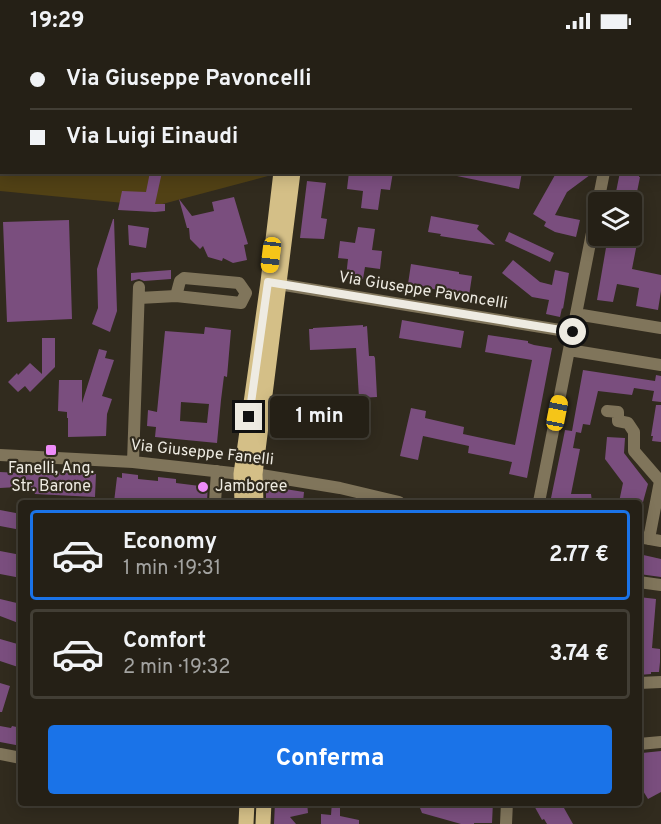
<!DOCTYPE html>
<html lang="it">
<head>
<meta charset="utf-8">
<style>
	body { margin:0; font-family:Overpass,sans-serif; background:#312d23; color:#f1f3f6; height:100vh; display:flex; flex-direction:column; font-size:22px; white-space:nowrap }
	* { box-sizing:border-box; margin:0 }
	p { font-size:20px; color:#a3a3a1 }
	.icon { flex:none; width:33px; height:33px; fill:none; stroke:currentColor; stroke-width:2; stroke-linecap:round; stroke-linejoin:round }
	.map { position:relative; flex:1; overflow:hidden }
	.drawer { position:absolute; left:18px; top:458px; width:624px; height:306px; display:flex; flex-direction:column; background:#252016; border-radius:6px; box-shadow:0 3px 15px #0003,0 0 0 2px #423e35 }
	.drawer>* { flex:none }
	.banner { position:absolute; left:0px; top:0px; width:662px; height:132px; box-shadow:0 3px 15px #0003,0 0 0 2px #423e35; display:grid; align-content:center; height:132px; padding:0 30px; background:#252016 }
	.controls { position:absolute; left:588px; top:150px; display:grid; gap:12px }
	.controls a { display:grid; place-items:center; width:54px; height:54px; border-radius:6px; background:#252016; box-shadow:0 3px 15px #0003,0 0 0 2px #423e35; font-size:30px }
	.end { position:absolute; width:27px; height:27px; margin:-14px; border:8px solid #eeebe2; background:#111; box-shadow:0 0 0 3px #111 }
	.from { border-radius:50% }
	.bubble { position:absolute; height:42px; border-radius:6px; background:#252016; box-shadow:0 3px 15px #0003,0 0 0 2px #423e35; font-size:20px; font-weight:700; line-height:42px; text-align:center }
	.car { position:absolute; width:18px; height:36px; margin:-18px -9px; border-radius:8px; box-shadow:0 0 4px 2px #0007; background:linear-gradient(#f5c518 24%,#345 0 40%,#f5c518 0 76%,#345 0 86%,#f5c518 0) }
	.banner b { display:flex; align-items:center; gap:21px; height:57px; font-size:22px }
	.banner b+b { border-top:2px solid #423e35 }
	.banner i { width:15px; height:15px; background:#f1f3f6 }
	ul { padding:10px 0 0; list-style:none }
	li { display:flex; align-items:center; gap:18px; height:90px; margin:0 12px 9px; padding:0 18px; border:3px solid #423e35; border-radius:6px }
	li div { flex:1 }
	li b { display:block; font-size:22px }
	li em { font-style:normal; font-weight:700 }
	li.selected { border-color:#1a73e8 }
	li>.icon { width:54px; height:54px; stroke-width:1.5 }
	.cta { display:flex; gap:12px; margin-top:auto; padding:12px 30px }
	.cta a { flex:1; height:69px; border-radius:6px; background:#1a73e8; color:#fff; font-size:24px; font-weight:700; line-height:69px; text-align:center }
	.status { display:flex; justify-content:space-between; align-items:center; height:42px; padding:0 30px; background:#252016; direction:ltr }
	.status svg { height:16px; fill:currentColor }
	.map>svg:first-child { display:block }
</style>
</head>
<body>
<div class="status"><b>19:29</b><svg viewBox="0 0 49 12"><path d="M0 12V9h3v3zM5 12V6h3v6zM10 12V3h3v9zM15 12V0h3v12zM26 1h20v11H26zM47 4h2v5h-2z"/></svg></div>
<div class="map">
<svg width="661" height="782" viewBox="0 0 661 782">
	<rect width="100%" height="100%" fill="#312b1e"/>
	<path fill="#514115" d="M 0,0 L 247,0 L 254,1 L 2,2 L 2,130 L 268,131 L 268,134 L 155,164 L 0,149 Z
		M 442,0 L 661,0 L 661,29 L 660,2 L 454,2 Z"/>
	<path fill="#7a4e7e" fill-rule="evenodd" d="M 150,130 L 162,130 L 155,162 L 165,162 L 165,169 L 155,170 L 118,168 L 122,149 L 146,150 Z
		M 349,130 L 360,132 L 360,130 L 393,130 L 390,148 L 381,147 L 378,168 L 361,166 L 363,149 L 347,147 Z
		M 457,130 L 522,130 L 519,147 L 457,134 Z
		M 558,130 L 594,130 L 567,150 L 555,173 L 580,178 L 576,195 L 555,190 L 544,184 L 546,180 L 533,172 L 555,133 Z
		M 620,130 L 639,133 L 639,135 L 640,135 L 635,160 L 614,160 Z
		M 307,139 L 326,141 L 321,176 L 327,177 L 324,197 L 300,196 Z
		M 234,155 L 248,202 L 244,203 L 247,218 L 233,221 L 223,216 L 222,219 L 208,215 L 203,204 L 200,207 L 190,197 L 189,186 L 187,186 L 179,157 L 192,174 L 214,169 L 212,160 Z
		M 431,174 L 479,183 L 477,187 L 495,203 L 440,194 L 441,192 L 428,190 Z
		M 113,177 L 114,177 L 117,269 L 110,290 L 92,282 L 98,266 L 97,227 Z
		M 69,178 L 72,277 L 7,280 L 3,180 Z
		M 128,183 L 149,186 L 146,206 L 129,203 Z
		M 632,184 L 640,186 L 632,227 L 661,233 L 661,249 L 658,268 L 636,264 L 639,246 L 617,242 L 613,260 L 597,258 L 608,194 L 632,194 Z
		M 358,185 L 375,187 L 372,208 L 382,209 L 380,227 L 365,225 L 363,237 L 346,235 L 348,217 L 338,216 L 340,199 L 355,201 Z
		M 509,190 L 554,211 L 550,220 L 505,199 Z
		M 513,218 L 540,240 L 552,243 L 555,228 L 569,231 L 563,267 L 562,266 L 560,275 L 546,272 L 549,258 L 532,255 L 502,231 Z
		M 411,222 L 459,230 L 459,232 L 472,234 L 469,254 L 408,242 Z
		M 171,228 L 171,237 L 144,239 L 139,237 L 131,239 L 131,231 Z
		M 402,278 L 464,289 L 461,306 L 399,296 Z
		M 363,283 L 363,285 L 367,284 L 369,314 L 374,314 L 375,316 L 377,355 L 359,356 L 356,306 L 310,308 L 309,287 L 313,287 L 313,286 Z
		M 205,285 L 231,288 L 227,335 L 224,334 L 221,358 L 217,401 L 155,395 L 156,385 L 147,384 L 148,368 L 157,370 L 165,289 L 204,292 ZM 181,360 L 209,362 L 207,381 L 180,379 Z
		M 488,293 L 528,299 L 528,301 L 534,303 L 552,306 L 527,436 L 509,432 L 512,420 L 468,411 L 469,404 L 423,394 L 418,418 L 400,414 L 411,366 L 426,369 L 425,376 L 464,385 L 463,392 L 515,403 L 532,318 L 485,310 Z
		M 42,296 L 55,296 L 55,325 L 30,350 L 25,344 L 18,350 L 8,340 L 17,331 L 18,333 L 30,321 L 42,332 Z
		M 99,307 L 107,309 L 105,316 L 114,318 L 102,354 L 112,357 L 107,372 L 106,394 L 68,395 L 68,376 L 67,376 L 67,370 L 58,369 L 59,338 L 82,338 L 82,361 Z
		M 583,328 L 655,339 L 656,333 L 661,334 L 661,360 L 652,359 L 654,349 L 634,346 L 632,353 L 598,349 L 590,383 L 583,382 L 581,391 L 576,390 L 573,406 L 580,407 L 571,452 L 591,452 L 592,460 L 555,460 L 551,456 L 562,403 L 565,388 L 572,389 Z
		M 656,363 L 661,363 L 661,400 L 652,399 L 653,394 L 651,394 Z
		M 607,395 L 625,396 L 624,411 L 648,442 L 643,460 L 619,460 L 623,441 L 605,417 Z
		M 38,429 L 96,432 L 95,455 L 35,452 L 33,447 L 17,447 L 18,445 L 0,446 L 0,430 L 38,432 Z
		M 122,431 L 138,433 L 138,437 L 158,439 L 158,435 L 176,437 L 176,441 L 200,444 L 200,439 L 208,440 L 207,460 L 175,460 L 136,457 L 135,460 L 114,460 L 117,435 L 122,436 Z
		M 266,444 L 304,450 L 303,460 L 266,460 Z
		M 0,468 L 21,472 L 21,488 L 0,484 Z
		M 0,509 L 21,513 L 21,536 L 0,532 Z
		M 639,512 L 661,517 L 661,535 L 639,532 Z
		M 639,555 L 656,557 L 652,606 L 660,607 L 660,620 L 659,630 L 651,630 L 651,632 L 639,633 Z
		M 0,557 L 21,562 L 21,582 L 0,574 Z
		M 0,597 L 21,603 L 21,626 L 0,619 Z
		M 0,641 L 10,644 L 2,670 L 0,670 Z
		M 0,684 L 11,686 L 12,684 L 21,686 L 21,704 L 0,700 Z
		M 661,709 L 661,750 L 648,757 L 640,744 L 642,711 Z
		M 275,760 L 307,760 L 308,771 L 290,775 L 296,782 L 274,782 Z
		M 332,760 L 340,760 L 340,774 L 359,778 L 359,782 L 321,782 L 321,772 L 331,773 Z
		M 422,760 L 493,760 L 492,781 L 474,781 L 474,782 L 461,782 L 422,771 L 420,766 Z
		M 532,760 L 571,760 L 564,766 L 573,782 L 547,782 L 544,777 L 542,778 Z"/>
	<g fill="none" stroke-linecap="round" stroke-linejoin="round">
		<path stroke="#837e73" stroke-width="1.5" stroke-dasharray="3 4.5" stroke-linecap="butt" d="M 397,0 L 408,2
			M 551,0 L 568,2
			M 639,0 L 641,2
			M 576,2 L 577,0
			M 660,9 L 661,10
			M 660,35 L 661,35"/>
		<path stroke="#80755b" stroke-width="12" d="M 324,0 L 329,2
			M 159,2 L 159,0
			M 660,52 L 661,52
			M 0,74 L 2,73
			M 272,241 L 572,290
			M 139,256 L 176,254 L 241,261 L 246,251 L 239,241 L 184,236 L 180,239 L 176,254
			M 576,272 L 661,286
			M 569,308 L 661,323
			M 607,369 L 618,370 L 618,379 L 628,381 L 634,390 L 634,409 L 660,439 L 649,497
			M 0,413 L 133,420 L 241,432 L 255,432 L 340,446 L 399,460
			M 133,420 L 139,245
			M 215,460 L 217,429
			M 539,460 L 604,130
			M 639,495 L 661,499
			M 639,540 L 661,543
			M 639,641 L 661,640
			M 639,702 L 661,700
			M 0,712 L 21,716
			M 506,782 L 507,760"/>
		<path stroke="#d4bf87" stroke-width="15" d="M 298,2 L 298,0
			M 313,2 L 313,0
			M 242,460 L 241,432 L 268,240 L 281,130
			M 256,460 L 255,432 L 293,130
			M 246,782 L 247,760
			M 263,782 L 264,760"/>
	</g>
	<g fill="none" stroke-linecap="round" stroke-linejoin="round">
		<path stroke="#eeebe2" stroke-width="8" d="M 249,375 L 268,240 L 573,290"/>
	</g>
	<g fill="#ee8cf8" stroke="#312b1e" stroke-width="2">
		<rect x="45" y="402" width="12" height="12" rx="3"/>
		<circle cx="203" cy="445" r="6"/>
	</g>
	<g text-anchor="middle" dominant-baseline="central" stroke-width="4.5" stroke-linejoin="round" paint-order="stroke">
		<g font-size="16" fill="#eeebe2" stroke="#312b1e">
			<text transform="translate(423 249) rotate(9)">Via Giuseppe Pavoncelli</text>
			<text transform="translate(202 411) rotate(6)">Via Giuseppe Fanelli</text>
		</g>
		<g font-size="16" fill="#eeebe2" stroke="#312b1e">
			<text x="51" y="427">Fanelli, Ang.<tspan x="51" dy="18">Str. Barone</tspan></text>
			<text x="215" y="445" text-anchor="start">Jamboree</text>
		</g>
	</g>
</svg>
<div class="controls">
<a><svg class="icon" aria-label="layers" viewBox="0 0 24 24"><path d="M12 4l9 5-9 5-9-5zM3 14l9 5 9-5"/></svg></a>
</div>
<i class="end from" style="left:573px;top:290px"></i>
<i class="end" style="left:249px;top:375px"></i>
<div class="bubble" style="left:270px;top:354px;width:99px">1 min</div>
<i class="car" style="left:271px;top:213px;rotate:187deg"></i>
<i class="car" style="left:557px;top:371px;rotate:11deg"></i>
<div class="banner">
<b><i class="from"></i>Via Giuseppe Pavoncelli</b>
<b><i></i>Via Luigi Einaudi</b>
</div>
<section class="drawer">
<ul>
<li class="selected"><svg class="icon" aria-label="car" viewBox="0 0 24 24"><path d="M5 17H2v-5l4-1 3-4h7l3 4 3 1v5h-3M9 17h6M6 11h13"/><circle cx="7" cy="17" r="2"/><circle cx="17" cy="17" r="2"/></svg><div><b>Economy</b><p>1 min · 19:31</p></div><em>2.77 €</em></li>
<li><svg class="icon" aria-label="car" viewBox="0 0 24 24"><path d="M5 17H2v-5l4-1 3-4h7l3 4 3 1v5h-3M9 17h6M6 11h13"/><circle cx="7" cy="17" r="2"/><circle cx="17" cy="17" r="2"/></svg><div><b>Comfort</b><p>2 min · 19:32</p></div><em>3.74 €</em></li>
</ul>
<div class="cta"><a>Conferma</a></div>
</section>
</div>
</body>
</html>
